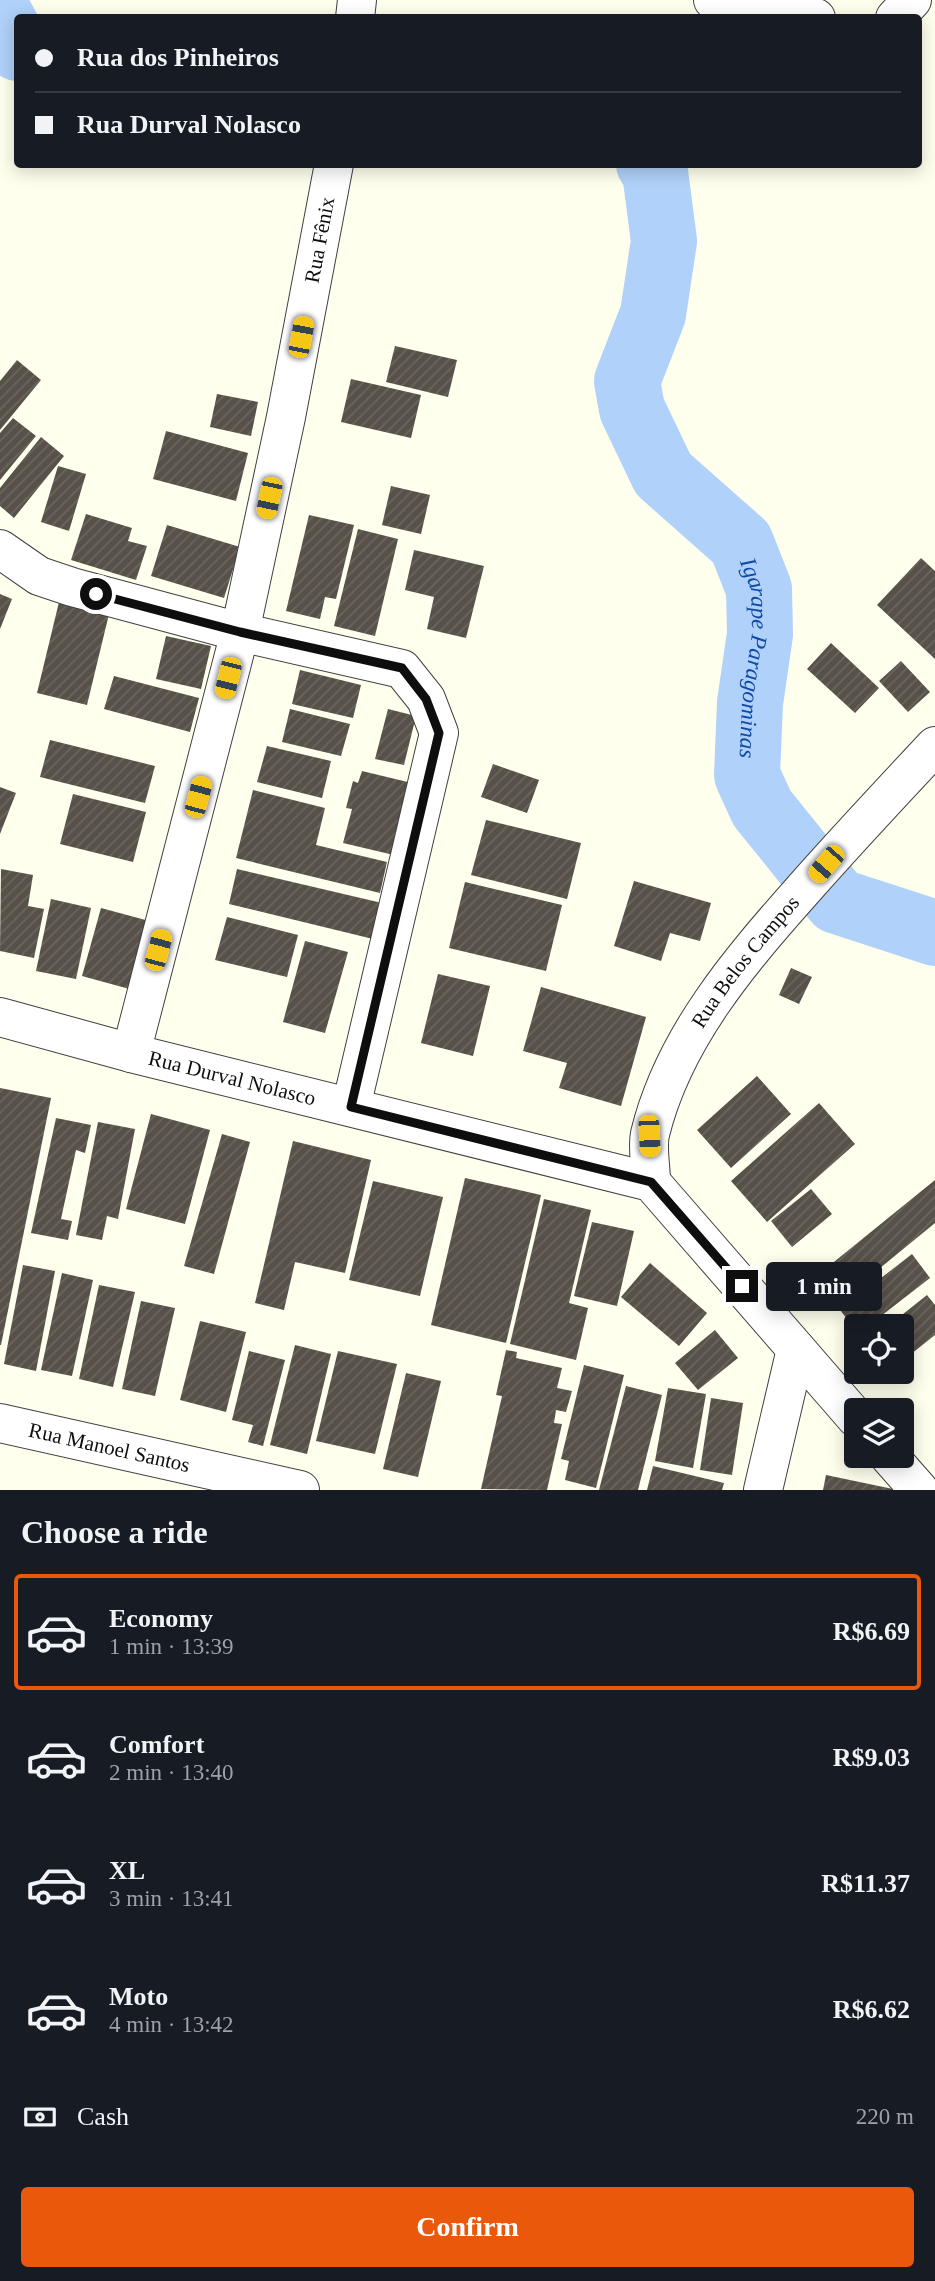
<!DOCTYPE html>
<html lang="en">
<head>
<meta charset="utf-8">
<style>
	body { margin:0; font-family:Georgia,serif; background:#20242c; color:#f1f3f6; height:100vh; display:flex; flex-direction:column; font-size:26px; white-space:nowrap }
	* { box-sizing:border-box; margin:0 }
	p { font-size:23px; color:#9ea1a6 }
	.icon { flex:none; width:38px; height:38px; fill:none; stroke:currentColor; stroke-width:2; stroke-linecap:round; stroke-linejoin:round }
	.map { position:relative; height:1490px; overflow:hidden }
	.sheet { display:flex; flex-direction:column; background:#171b24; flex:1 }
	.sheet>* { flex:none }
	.top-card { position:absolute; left:14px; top:14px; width:908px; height:154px; border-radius:7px; box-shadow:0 4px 18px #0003; display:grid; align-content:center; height:154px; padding:0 21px; background:#171b24 }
	.tools { position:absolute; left:844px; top:1314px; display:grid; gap:14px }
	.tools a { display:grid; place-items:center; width:70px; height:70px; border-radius:7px; background:#171b24; box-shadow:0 4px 18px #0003; font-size:35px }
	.end { position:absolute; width:32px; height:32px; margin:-16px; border:9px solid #0e0e0e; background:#fff; box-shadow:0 0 0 4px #fff }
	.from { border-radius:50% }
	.bubble { position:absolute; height:49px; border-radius:7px; background:#171b24; box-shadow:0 4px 18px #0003; font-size:23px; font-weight:700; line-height:49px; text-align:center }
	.car { position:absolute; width:21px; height:42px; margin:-21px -10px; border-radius:9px; box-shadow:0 0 5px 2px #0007; background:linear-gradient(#f5c518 24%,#345 0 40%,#f5c518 0 76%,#345 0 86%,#f5c518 0) }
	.top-card b { display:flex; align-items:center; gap:24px; height:66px; font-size:26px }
	.top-card b+b { border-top:2px solid #363941 }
	.top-card i { width:18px; height:18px; background:#f1f3f6 }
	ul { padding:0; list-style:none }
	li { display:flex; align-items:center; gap:21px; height:116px; margin:0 14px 10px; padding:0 7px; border:4px solid transparent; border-radius:7px }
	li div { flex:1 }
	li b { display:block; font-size:26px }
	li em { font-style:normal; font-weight:700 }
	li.on { border-color:#ea580c }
	li>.icon { width:63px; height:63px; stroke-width:1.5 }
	h2 { padding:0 21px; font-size:32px; line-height:84px }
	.pay { display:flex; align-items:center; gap:18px; height:77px; padding:0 21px; font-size:26px }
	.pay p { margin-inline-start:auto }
	.primary-button { display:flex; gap:14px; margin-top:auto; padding:14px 21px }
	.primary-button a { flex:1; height:80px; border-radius:7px; background:#ea580c; color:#fff; font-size:28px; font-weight:700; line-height:80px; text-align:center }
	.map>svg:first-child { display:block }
</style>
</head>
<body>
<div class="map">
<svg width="935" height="1490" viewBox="0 0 935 1490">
	<defs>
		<pattern id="building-hatch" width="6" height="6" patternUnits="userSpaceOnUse" patternTransform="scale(1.75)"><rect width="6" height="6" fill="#575149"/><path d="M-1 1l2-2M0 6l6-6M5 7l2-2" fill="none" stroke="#6a655f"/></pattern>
	</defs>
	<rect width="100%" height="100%" fill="#ffe"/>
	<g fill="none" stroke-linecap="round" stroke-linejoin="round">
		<g stroke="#b0d1f9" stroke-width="66">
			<path d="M 0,15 L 18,48"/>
			<path id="s1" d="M 649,164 L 655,172 L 664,241 L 653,314 L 627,381 L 632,409 L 663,474 L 741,543 L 759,589 L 760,634 L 750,703 L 747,775 L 762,808 L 837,901 L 935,933"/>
		</g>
	</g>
	<path fill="url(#building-hatch)" d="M 395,346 L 457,360 L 448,397 L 386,382 Z
		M 17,360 L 41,380 L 0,430 L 0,381 Z
		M 351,379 L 421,395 L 411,438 L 341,422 Z
		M 217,394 L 258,402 L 251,436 L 210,427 Z
		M 13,418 L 36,436 L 0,480 L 0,433 Z
		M 166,431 L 248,453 L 236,501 L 153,479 Z
		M 41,437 L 64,456 L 14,518 L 0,506 L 0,488 Z
		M 58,466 L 86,474 L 69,531 L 41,522 Z
		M 391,486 L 430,495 L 421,534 L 382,525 Z
		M 86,514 L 132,528 L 128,541 L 147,546 L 136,580 L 71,560 Z
		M 309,515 L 354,525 L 336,599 L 325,597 L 320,619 L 286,611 Z
		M 167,525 L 240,547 L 224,598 L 151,576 Z
		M 358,529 L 398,539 L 375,636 L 334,626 Z
		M 414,550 L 484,566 L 466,638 L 427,629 L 434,597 L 405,590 Z
		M 921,558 L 935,571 L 935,659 L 877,605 Z
		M 0,594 L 12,599 L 0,629 Z
		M 59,602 L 109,614 L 87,705 L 37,693 Z
		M 166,636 L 211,646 L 201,689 L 156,679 Z
		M 831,643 L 879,688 L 855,713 L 807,669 Z
		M 901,661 L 930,692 L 908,712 L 879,681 Z
		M 300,670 L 361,685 L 353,718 L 292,704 Z
		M 114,676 L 199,698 L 190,732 L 104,709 Z
		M 290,709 L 350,724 L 341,756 L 282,742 Z
		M 388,709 L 416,716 L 404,765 L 375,759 Z
		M 50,740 L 155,766 L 145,803 L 40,777 Z
		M 267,746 L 331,761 L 322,798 L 257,782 Z
		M 493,764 L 539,780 L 527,813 L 481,797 Z
		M 362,771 L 416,784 L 398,856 L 343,843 L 352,809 L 346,808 L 353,781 L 358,783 Z
		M 0,787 L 16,793 L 0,834 Z
		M 253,790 L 325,808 L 316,845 L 387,862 L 380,893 L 236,858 Z
		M 73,794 L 146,812 L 133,862 L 60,844 Z
		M 486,820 L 581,843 L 567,899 L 471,875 Z
		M 1,869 L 33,875 L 28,906 L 44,909 L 34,958 L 0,951 Z
		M 237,869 L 382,903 L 373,939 L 229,904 Z
		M 634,881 L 711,903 L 700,941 L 670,933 L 661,961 L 614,946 Z
		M 465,882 L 562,905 L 546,971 L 449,948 Z
		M 51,899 L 91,908 L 76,979 L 36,971 Z
		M 101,908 L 153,922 L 133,990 L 82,976 Z
		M 227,917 L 298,935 L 287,977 L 215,960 Z
		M 305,941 L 348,952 L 325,1033 L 283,1022 Z
		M 791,968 L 812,977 L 799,1004 L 779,995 Z
		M 438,974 L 490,986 L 473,1056 L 421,1043 Z
		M 541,987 L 646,1017 L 621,1106 L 559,1088 L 567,1063 L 523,1051 Z
		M 757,1076 L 791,1114 L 731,1168 L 697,1130 Z
		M 0,1088 L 51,1098 L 1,1345 L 0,1345 Z
		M 819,1103 L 855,1144 L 767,1222 L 731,1181 Z
		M 151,1114 L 210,1130 L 185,1224 L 126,1209 Z
		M 56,1118 L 91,1125 L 85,1153 L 76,1150 L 61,1219 L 72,1221 L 68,1240 L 31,1233 Z
		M 98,1122 L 135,1129 L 118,1219 L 107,1216 L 102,1240 L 76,1235 Z
		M 222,1134 L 250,1142 L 214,1274 L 184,1266 Z
		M 293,1141 L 371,1160 L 345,1273 L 295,1262 L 284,1310 L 255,1303 Z
		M 465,1178 L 541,1195 L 506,1343 L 431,1325 Z
		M 935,1180 L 935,1223 L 830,1309 L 808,1283 Z
		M 373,1181 L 443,1197 L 420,1296 L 349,1280 Z
		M 811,1189 L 832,1214 L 792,1247 L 771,1221 Z
		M 544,1199 L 591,1210 L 569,1303 L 588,1308 L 576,1360 L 510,1344 Z
		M 592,1222 L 634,1231 L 617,1306 L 574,1296 Z
		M 912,1254 L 930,1278 L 868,1326 L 856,1326 L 856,1330 L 840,1310 Z
		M 650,1263 L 707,1313 L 679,1346 L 621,1297 Z
		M 23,1265 L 55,1271 L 36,1371 L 4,1364 Z
		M 62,1273 L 93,1280 L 72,1376 L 41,1370 Z
		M 99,1285 L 135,1292 L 113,1387 L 79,1379 Z
		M 927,1295 L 935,1305 L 935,1335 L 901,1362 L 901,1326 L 888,1326 Z
		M 141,1301 L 175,1308 L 155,1396 L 122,1389 Z
		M 200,1321 L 246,1332 L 226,1412 L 180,1400 Z
		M 715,1330 L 738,1358 L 698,1390 L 675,1363 Z
		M 295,1345 L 331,1354 L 307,1454 L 270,1445 Z
		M 506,1350 L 517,1352 L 516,1358 L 562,1368 L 557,1388 L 572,1391 L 566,1412 L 556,1410 L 554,1423 L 562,1424 L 547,1490 L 481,1489 L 502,1396 L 496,1395 Z
		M 249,1351 L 285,1360 L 263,1446 L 248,1442 L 253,1425 L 232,1420 Z
		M 338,1351 L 397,1364 L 375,1454 L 316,1441 Z
		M 584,1365 L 624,1375 L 596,1488 L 565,1480 L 569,1461 L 561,1459 Z
		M 406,1373 L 441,1381 L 418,1477 L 383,1469 Z
		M 626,1386 L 662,1395 L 638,1490 L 599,1490 Z
		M 668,1388 L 706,1394 L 693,1468 L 655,1461 Z
		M 711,1398 L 743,1403 L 732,1475 L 700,1470 Z
		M 653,1466 L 724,1483 L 722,1490 L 647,1490 Z
		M 826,1475 L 893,1489 L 893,1490 L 823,1490 Z"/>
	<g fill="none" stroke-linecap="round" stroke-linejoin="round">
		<g stroke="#414141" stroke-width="40">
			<g id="minor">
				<path d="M 713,0 L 816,18"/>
				<path d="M 355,18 L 357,0"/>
				<path d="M 895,18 L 912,0"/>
				<path d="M 0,549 L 39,576 L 72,587 L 240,632 L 402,669 L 426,699 L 439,733 L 351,1107"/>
				<path id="s2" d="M 0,1017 L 131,1053 L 651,1182 L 856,1418"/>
				<path id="s3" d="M 131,1053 L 240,632 L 286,417 L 334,164"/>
				<path id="s4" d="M 651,1182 C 651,1167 647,1148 650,1134 C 673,1039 739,962 801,892 C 845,842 890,794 935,746"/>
				<path id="s5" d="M 0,1423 L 300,1490"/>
				<path d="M 889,1456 L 919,1490"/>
				<path d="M 763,1490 L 796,1349"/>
			</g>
		</g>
		<use href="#minor" stroke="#fff" stroke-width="38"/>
	</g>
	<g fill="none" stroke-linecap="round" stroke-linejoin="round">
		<path stroke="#0e0e0e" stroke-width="9" d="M 96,594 L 240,632 L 402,668 L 426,699 L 439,733 L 351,1107 L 651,1182 L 742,1286"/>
	</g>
	<g text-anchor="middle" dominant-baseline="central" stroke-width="7" stroke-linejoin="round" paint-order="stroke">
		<g font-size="21" fill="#0e0e0e" stroke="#fff">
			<text stroke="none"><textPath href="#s3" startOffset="835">Rua Fênix</textPath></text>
			<text stroke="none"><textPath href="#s4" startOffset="247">Rua Belos Campos</textPath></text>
			<text stroke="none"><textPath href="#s2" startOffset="240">Rua Durval Nolasco</textPath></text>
			<text stroke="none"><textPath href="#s5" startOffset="112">Rua Manoel Santos</textPath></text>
		</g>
		<g font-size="23" font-style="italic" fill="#114aa5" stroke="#fff">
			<text stroke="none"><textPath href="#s1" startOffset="548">Igarape Paragominas</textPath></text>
		</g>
	</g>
</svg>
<div class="tools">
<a><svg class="icon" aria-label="locate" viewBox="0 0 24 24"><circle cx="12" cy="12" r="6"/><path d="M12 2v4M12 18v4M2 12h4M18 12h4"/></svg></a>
<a><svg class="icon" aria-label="layers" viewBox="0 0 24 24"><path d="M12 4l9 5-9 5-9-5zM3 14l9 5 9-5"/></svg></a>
</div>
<i class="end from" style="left:96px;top:594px"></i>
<i class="end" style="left:742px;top:1286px"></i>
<div class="bubble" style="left:766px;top:1262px;width:116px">1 min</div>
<i class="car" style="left:301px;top:337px;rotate:11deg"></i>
<i class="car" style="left:269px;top:498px;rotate:192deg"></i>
<i class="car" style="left:228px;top:678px;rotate:194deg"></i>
<i class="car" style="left:198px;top:797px;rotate:15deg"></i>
<i class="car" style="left:826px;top:864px;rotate:221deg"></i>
<i class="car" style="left:158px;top:950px;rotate:15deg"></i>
<i class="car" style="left:649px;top:1136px;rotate:177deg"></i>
<div class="top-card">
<b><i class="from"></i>Rua dos Pinheiros</b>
<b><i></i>Rua Durval Nolasco</b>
</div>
</div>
<section class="sheet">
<h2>Choose a ride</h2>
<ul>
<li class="on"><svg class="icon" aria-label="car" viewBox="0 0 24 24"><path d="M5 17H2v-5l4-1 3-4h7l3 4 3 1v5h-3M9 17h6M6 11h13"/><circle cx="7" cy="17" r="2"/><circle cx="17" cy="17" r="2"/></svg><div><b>Economy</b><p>1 min · 13:39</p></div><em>R$6.69</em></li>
<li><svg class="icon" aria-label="car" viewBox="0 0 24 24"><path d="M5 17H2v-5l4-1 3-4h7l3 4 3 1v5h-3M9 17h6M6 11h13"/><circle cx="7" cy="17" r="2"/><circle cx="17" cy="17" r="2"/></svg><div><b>Comfort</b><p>2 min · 13:40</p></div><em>R$9.03</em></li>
<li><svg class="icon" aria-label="car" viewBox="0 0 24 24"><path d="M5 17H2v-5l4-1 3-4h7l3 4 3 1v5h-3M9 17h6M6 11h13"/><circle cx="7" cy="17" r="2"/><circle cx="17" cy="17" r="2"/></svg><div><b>XL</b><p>3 min · 13:41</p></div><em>R$11.37</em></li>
<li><svg class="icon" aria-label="car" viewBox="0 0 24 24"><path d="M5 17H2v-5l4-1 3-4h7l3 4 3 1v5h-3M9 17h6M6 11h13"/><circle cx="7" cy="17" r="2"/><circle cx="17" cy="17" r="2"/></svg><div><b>Moto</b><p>4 min · 13:42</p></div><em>R$6.62</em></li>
</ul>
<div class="pay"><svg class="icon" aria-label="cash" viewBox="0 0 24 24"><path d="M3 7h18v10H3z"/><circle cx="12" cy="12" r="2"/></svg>Cash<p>220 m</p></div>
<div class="primary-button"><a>Confirm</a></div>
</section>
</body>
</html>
